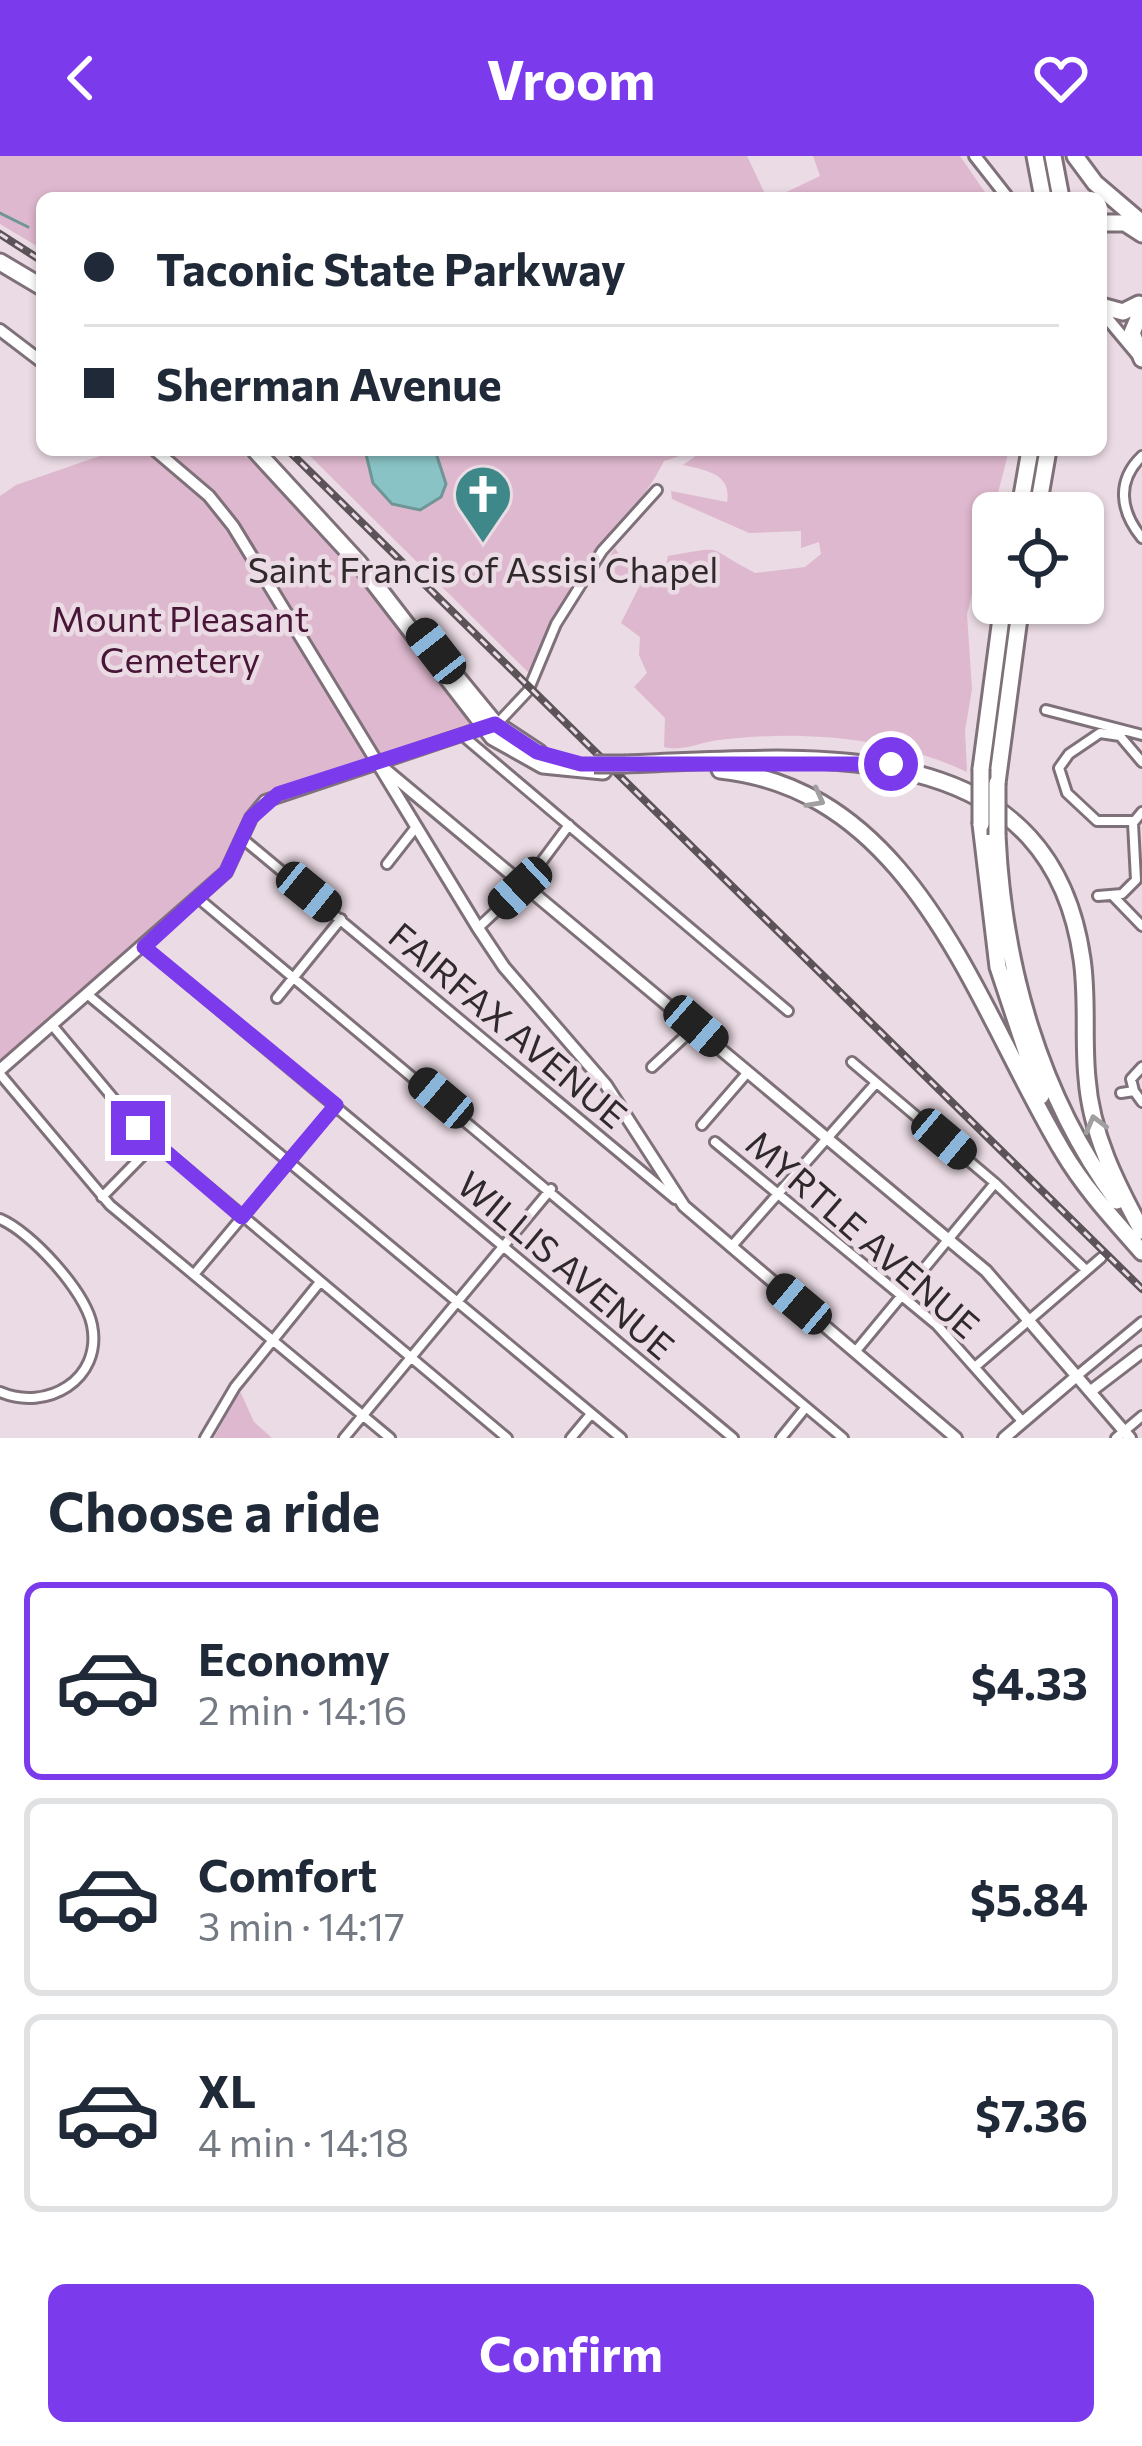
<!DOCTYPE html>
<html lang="en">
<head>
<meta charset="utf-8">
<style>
	body { margin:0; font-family:Commissioner,sans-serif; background:#f2f2f3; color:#1f2937; height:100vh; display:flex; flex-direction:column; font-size:45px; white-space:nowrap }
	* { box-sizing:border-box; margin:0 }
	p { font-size:39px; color:#747a83 }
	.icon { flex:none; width:66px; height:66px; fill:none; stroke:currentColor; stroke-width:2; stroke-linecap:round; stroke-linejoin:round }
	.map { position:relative; height:1282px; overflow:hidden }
	.side { display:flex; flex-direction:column; background:#fff; flex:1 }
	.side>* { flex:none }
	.hud { position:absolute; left:36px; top:36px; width:1071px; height:264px; border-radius:18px; box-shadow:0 3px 9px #0004; display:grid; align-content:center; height:264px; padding:0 48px; background:#fff }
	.controls { position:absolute; left:972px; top:336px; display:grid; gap:24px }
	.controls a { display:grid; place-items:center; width:132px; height:132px; border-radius:18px; background:#fff; box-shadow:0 3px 9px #0004; font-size:60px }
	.end { position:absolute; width:54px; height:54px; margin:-27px; border:15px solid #7c3aed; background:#fff; box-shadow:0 0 0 6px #fff }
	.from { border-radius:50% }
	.car { position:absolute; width:36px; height:72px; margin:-36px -18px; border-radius:15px; box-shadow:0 0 9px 3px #0007; background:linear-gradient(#222 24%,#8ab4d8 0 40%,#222 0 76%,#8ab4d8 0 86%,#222 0) }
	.hud b { display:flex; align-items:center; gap:42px; height:114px; font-size:45px }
	.hud b+b { border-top:3px solid #e0e1e3 }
	.hud i { width:30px; height:30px; background:#1f2937 }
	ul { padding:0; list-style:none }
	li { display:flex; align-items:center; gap:36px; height:198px; margin:0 24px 18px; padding:0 24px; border:6px solid #e0e1e3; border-radius:18px }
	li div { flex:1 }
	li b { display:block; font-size:45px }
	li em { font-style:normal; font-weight:700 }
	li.current { border-color:#7c3aed }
	li>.icon { width:108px; height:108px; stroke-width:1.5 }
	h2 { padding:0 48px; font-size:54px; line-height:144px }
	.action { display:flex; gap:24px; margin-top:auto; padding:24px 48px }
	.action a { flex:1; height:138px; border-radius:18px; background:#7c3aed; color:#fff; font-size:48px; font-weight:700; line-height:138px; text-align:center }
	header { display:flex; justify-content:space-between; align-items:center; height:156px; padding:0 48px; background:#7c3aed; color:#fff; font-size:54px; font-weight:700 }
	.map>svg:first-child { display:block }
</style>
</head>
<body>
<header><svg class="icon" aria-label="back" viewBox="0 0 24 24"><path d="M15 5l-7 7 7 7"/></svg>Vroom<svg class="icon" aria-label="heart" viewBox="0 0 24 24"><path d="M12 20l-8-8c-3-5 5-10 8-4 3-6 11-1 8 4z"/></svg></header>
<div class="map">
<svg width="1142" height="1282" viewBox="0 0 1142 1282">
	<rect width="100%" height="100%" fill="#ebdbe4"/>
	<path fill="#deb8ce" d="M 0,0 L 747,0 L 767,42 L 42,42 L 42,93 L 0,68 Z
		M 813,0 L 960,0 L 989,42 L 774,42 L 820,20 Z
		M 117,294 L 239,294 L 314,361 L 473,569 L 279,631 L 254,652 L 228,706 L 0,906 L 0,340 L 16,329 Z
		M 304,294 L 698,294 L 664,305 C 645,342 634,349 610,380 C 577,423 553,470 531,519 Z
		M 704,294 L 1009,294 L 967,458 L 972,533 L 965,575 L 967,616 C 893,581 800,574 719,584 C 701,586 682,596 664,591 L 665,562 L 634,531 L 647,517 L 639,499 L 640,481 L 621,467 L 640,429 L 602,412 L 615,392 L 629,413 L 664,418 L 668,400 C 729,390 702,390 755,417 L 805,411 L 821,398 L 819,386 L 801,392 L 801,375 L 749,377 L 672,343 L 671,335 L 727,346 C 732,318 706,314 683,309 Z
		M 240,1235 L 254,1266 L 272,1282 L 214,1282 Z"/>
	<path fill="#8ac3c5" stroke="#6f9597" stroke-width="3" d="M 435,294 L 446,328 L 441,341 L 420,354 L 392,348 L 373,327 L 365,294 Z"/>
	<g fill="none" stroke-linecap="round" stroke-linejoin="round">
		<path stroke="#6f9597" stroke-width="3" d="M 0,57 L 28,71"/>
		<g stroke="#7f7179" stroke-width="14">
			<path id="street" d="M 1142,300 C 1116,325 1120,355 1142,382
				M 1046,554 L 1142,579
				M 497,568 L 528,535 L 556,468 L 602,395 L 657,334
				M 462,579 L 788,855
				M 1134,665 L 1097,665 L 1067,637 L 1059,612 L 1069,598 L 1100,577 L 1120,580 L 1142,606
				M 243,683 L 675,1043
				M 387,708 L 416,671
				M 1098,740 L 1122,738 L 1136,724 L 1133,667 L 1142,656
				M 1113,740 L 1142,770
				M 198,742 L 843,1282
				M 478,772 L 525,728 L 569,669
				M 144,791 L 733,1282
				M 87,838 L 621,1282
				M 277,842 L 341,763
				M 52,869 L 138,972 L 507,1282
				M 852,906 L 995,1027 L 1086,1114
				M 652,911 L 695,871
				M 0,918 L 110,1049 L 390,1282
				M 1134,935 L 1131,923 L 1142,911
				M 1134,935 L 1142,946
				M 1121,937 L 1134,935
				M 702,969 L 748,916
				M 715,986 L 937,1169 L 1023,1266
				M 102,1041 L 155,987
				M 0,1063 C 31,1076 85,1135 92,1169 C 103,1224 46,1256 0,1236
				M 731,1091 L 876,927
				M 196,1116 L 336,949
				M 855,1196 L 995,1027
				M 976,1210 L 1101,1102
				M 1078,1219 L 1142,1166
				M 205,1282 L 235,1231 L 320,1126
				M 344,1282 L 551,1033
				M 571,1282 L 591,1258
				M 781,1282 L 806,1251
				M 1116,1282 L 1142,1260"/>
		</g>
		<g stroke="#7f7179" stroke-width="16">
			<path id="secondary" d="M 975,0 L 1008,42
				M 1101,155 L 1137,198
				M 0,174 L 42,206
				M 155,294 L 209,340 L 233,370 L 478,772 L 504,811 L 606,929 L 684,1050 L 956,1282
				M 380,609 L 986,1115 L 1130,1282
				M 0,914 L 226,716 L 251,662 L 265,645 L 491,569
				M 1091,1235 L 1142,1196
				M 1004,1282 L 1078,1219"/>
		</g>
		<g stroke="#7f7179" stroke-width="21">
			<path id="highway" d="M 1035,0 L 1043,42
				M 1053,0 L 1061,42
				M 1075,0 L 1095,27 L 1142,67
				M 1101,67 L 1125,67 L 1142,78
				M 0,106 L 42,131
				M 1101,150 L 1123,156 L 1139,148
				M 1140,158 L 1132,177 L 1142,203
				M 255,294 L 358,406 L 493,581 L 543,609 L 603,615
				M 1019,357 L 1030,294
				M 1037,357 L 1048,294
				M 449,512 L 495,568 L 539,597
				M 626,608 C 800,602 1049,569 1082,803 C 1088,843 1083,883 1087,922 C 1091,978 1116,1027 1142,1075
				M 981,613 L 1003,447
				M 720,614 C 916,635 975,850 1063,996 C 1085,1033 1114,1064 1142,1096
				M 997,627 L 1021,447
				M 981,668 L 998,811 L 1041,940
				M 997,679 C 1003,809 1039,939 1117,1045"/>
		</g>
		<use href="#street" stroke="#fff" stroke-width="8"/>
		<use href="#secondary" stroke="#fff" stroke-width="10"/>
		<use href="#highway" stroke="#fff" stroke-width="15"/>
		<g stroke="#5b5357" stroke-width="8">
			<path id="rail" d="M 0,78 L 42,105
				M 288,294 L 1142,1133"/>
		</g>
		<use href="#rail" stroke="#ebdbe4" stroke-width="3" stroke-dasharray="9" stroke-linecap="butt"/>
		<g stroke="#7f7179" stroke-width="21" stroke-linecap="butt">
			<path id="highway-bridge" d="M 594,608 L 626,608
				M 997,627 L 997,679
				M 981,668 L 981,613"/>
		</g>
		<use href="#highway-bridge" stroke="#fff" stroke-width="15"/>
	</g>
	<defs><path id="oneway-chevron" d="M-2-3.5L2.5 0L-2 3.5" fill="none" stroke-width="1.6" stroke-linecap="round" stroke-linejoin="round" transform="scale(3)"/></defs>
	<g stroke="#a19fa0">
		<use href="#oneway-chevron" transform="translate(816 643) rotate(28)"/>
		<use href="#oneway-chevron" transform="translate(1095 968) rotate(-105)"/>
	</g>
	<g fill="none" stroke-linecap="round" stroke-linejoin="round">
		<path stroke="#7c3aed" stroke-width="15" d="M 138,972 L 242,1061 L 336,949 L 144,791 L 226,716 L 251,662 L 278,638 L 495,568 L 537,596 L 581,608 L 891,608"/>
	</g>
	<defs>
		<g id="church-pin" transform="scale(3)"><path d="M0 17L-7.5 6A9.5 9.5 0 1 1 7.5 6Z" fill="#3f888a" stroke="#ebdbe4"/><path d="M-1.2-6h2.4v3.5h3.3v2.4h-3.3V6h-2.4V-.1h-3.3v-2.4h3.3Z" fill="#fff"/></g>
	</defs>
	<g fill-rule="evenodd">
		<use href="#church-pin" x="483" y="338"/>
	</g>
	<g text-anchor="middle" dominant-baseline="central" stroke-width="9" stroke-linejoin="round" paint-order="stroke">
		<g font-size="36" fill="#2f292c" stroke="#ebdbe4">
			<text x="483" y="412">Saint Francis of Assisi Chapel</text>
		</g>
		<g font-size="36" fill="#481537" stroke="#ebdbe4">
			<text x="180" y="461">Mount Pleasant<tspan x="180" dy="41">Cemetery</tspan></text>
		</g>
		<g font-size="36" fill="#2f292c" stroke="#ebdbe4">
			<text transform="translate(509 868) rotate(40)">FAIRFAX AVENUE</text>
			<text transform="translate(864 1077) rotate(41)">MYRTLE AVENUE</text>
			<text transform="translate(567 1108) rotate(40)">WILLIS AVENUE</text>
		</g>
	</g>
</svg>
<div class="controls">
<a><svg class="icon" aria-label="locate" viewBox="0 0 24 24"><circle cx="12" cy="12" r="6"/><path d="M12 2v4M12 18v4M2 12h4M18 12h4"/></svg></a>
</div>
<i class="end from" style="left:891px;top:608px"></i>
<i class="end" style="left:138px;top:972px"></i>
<i class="car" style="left:436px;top:495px;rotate:322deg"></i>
<i class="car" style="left:520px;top:732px;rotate:227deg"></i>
<i class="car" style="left:309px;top:736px;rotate:129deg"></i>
<i class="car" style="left:696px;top:870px;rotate:131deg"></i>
<i class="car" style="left:441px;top:942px;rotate:310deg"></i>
<i class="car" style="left:944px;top:983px;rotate:130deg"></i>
<i class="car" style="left:799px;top:1148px;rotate:310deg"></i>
<div class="hud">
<b><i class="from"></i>Taconic State Parkway</b>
<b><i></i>Sherman Avenue</b>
</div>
</div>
<section class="side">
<h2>Choose a ride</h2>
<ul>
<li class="current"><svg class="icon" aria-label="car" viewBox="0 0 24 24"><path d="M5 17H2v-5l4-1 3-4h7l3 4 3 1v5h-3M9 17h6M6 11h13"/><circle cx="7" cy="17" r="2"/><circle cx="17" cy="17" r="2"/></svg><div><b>Economy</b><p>2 min · 14:16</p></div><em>$4.33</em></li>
<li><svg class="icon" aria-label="car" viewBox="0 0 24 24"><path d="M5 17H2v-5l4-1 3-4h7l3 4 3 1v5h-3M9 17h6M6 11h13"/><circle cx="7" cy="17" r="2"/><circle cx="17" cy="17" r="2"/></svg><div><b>Comfort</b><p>3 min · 14:17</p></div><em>$5.84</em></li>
<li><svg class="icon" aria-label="car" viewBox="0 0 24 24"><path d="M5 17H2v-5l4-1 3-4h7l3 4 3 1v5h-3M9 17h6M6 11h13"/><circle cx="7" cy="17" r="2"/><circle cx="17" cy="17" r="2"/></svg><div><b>XL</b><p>4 min · 14:18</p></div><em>$7.36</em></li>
</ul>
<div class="action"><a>Confirm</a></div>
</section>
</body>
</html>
